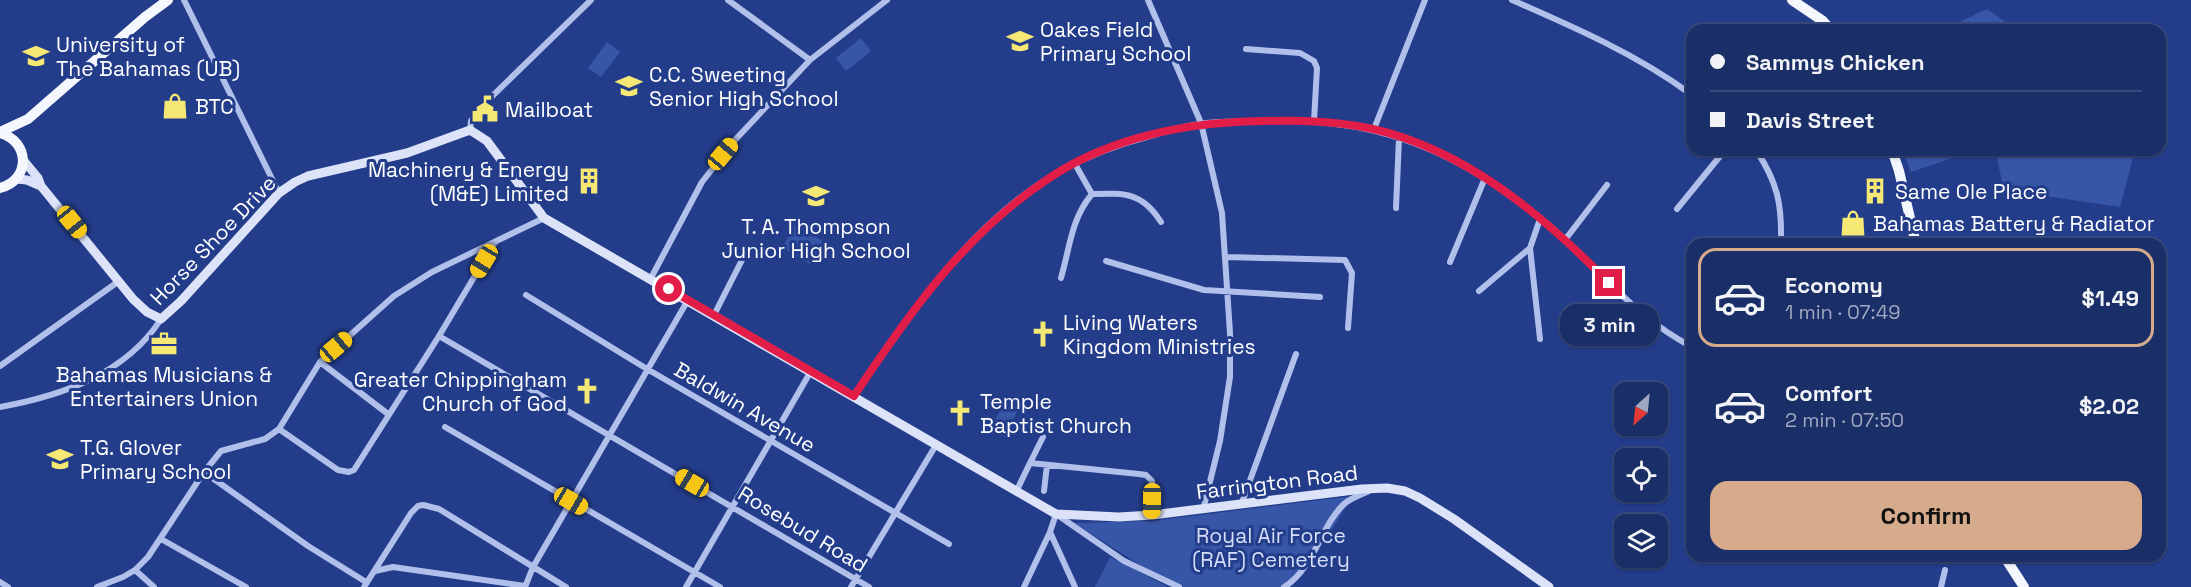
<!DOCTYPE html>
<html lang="en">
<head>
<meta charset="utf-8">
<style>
	body { margin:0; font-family:"Space Grotesk",sans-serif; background:#273a71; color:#f1f3f6; height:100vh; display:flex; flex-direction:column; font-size:22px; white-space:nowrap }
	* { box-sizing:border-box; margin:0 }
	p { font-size:20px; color:#9fa8c0 }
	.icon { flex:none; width:33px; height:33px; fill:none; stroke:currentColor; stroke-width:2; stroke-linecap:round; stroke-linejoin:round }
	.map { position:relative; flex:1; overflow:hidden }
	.panel { position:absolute; left:1686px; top:238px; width:480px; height:324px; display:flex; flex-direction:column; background:#1a2e68; border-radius:18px; box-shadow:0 2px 4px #0004,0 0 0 2px #384a7c }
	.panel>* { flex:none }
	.banner { position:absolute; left:1686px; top:24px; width:480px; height:132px; border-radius:18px; box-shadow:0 2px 4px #0004,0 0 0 2px #384a7c; display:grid; align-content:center; height:132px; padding:0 24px; background:#1a2e68 }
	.needle { width:39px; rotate:207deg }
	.fabs { position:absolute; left:1614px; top:382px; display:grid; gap:12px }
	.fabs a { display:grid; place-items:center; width:54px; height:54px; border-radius:12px; background:#1a2e68; box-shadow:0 2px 4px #0004,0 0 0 2px #384a7c; font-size:30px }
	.end { position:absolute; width:27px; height:27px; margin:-14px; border:8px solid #e11d48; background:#fff; box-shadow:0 0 0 3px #fff }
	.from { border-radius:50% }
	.bubble { position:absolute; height:42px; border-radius:18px; background:#1a2e68; box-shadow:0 2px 4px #0004,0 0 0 2px #384a7c; font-size:20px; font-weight:700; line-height:42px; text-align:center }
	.car { position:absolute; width:18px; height:36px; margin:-18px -9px; border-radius:8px; box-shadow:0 0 4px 2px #0007; background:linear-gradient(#f5c518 24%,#345 0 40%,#f5c518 0 76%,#345 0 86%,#f5c518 0) }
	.banner b { display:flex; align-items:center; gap:21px; height:57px; font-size:22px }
	.banner b+b { border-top:2px solid #384a7c }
	.banner i { width:15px; height:15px; background:#f1f3f6 }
	ul { padding:10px 0 0; list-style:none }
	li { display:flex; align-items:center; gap:18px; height:99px; margin:0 12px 9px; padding:0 12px; border:3px solid transparent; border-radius:18px }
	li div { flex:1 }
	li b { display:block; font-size:22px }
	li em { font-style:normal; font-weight:700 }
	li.current { border-color:#d6ab8b }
	li>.icon { width:54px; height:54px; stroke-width:1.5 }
	.button { display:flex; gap:12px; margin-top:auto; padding:12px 24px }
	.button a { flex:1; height:69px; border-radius:18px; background:#d6ab8b; color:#111; font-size:24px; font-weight:700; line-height:69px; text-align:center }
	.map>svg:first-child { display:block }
</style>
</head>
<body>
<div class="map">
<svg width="2191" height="587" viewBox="0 0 2191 587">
	<rect width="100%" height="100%" fill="#233d8b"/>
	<path fill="#3856a8" d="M 1987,9 L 2017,30 L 1943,30 Z
		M 861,38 L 871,51 L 846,71 L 836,58 Z
		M 607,42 L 620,52 L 601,77 L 588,68 Z
		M 1902,150 L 1976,150 L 1911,172 Z
		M 1995,150 L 2135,150 L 2120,207 L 2004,190 Z
		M 795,225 L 823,241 L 810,264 L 782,248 Z
		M 1004,403 L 1018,410 L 1004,437 L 990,430 Z
		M 1353,496 L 1308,567 L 1291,587 L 1175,587 L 1074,523 L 1152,521 Z
		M 1110,557 L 1168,587 L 1095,587 Z"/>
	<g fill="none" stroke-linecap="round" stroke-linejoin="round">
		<path stroke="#b1c0eb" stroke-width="6" d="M 184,0 L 279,193
			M 728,0 L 810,60
			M 1148,0 L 1201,123 L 1222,213 L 1230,333 L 1230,377 L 1220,441 L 1203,510
			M 1512,0 C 1574,27 1638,55 1692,95
			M 1246,49 L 1300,53 L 1314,61 L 1317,68 L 1314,121
			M 1374,129 L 1425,0
			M 470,130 L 471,121 L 479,109 L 591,0
			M 1756,150 C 1778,183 1782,205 1781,244
			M 1075,164 L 1092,194
			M 1396,208 L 1399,138
			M 1677,209 L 1725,150
			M 1540,219 L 1530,248 L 1540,339
			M 1563,239 L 1568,236 L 1607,185
			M 1226,257 L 1345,260 L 1352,273 L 1348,328
			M 1106,261 L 1204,290 L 1320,297
			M 1450,262 L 1485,178
			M 651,278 L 702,182 L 735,140 L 810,60 L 887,0
			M 1061,278 C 1070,247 1071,219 1092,194 C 1125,193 1142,192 1161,222
			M 1479,291 L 1530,248
			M 526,295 L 647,369 L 949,544
			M 714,315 L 742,260
			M 439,336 L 869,587
			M 320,362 L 388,414
			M 0,366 L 119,281
			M 854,396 C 909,314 972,221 1060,171 C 1089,155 1119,144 1150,136 C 1167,131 1183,126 1200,124 C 1219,121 1238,122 1257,121 C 1343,117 1413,133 1486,179 C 1520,200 1554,228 1582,256 C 1619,292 1645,322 1692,347
			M 0,407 C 61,396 126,374 161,319
			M 445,427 L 720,587
			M 279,429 L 338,470 L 349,472 L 354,470 L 439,336 L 495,242
			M 1030,463 L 1043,437
			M 204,472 L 308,546 L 366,582
			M 1044,491 L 1047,465
			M 1016,492 L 1030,463 L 1139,474 L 1146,475 L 1152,481 L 1152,515
			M 1241,505 L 1296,354
			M 1050,532 L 1075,587
			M 161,539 L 246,587
			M 135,570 L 154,587
			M 375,571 L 393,567 L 525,586
			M 0,582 L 8,587
			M 97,587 L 123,577 L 135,570 L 148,557 L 204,472 L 221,451 L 265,439 L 279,429 L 320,362 L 394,296 L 432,272 L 544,218
			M 364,587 L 411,513 L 418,506 L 423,505 L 439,509 L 566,587
			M 525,587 L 533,567 L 688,300
			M 686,587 L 811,371
			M 851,587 L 936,445
			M 1024,587 L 1050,532 L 1056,514 L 1124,561 L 1179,587
			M 1284,587 C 1314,569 1320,527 1344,504 C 1351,498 1360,495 1369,491
			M 1941,587 L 1945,570"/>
		<path stroke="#dce3f8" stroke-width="9" d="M 24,161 L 38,178 L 41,186 L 133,299 L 147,312 L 161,319 L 181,301 L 279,193 L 295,182 L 308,176 L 407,153 L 470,130 L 487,141 L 544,218 L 1056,514 L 1119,517 L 1152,515 L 1362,489 L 1387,488 L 1405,491 L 1420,498 L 1454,519 L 1549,587
			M 16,179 L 27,180 L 41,186"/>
		<path stroke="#f5f7fe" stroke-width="10" d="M 1792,0 L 1823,21 L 1831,30
			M 0,132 L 28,119 L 145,17 L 168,0
			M 0,133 C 30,141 31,180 0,188
			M 1892,150 L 1899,171 L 1916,244
			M 2004,556 L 2024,587"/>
	</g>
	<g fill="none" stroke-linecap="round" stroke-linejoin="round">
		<path stroke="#e11d48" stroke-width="8" d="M 669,289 L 854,396 C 908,315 963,236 1045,181 C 1099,143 1171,125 1236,122 C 1282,120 1328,119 1373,129 C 1466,150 1545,217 1609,283"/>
	</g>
	<defs>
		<g id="school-bare" transform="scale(2.07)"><path d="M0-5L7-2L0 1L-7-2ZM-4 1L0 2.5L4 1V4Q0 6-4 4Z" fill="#f5e874" stroke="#233d8b" stroke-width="2.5" paint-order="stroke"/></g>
		<g id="university-bare" transform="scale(2.07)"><path d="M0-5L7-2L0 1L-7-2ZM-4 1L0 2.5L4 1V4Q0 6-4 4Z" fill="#f5e874" stroke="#233d8b" stroke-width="2.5" paint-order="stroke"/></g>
		<g id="shop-bare" transform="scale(2.07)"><path d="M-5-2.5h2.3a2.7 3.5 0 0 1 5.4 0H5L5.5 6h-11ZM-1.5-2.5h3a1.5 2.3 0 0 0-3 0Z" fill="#f5e874" stroke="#233d8b" stroke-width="2.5" paint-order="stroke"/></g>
		<g id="civic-bare" transform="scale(2.07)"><path d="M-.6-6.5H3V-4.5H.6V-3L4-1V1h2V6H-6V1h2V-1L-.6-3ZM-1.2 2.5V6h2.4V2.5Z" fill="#f5e874" stroke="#233d8b" stroke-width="2.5" paint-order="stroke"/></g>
		<g id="building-bare" transform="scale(2.07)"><path d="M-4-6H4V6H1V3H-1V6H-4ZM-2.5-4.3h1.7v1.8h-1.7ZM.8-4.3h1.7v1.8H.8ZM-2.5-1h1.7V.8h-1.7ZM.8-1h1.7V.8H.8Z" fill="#f5e874" stroke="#233d8b" stroke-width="2.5" paint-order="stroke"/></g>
		<g id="church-bare" transform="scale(2.07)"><path d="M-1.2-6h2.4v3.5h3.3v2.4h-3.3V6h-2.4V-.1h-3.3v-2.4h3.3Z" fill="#f5e874" stroke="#233d8b" stroke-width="2.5" paint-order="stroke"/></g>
		<g id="office-bare" transform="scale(2.07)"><path d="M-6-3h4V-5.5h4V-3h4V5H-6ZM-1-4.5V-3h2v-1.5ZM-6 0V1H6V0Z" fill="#f5e874" stroke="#233d8b" stroke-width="2.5" paint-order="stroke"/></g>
	</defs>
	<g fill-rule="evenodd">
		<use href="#school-bare" x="1020" y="41"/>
		<use href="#university-bare" x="36" y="56"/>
		<use href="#school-bare" x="629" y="86"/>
		<use href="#shop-bare" x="175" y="106"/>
		<use href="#civic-bare" x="485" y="109"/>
		<use href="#building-bare" x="589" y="181"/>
		<use href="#building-bare" x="1875" y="191"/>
		<use href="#school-bare" x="816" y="196"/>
		<use href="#shop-bare" x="1853" y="223"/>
		<use href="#church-bare" x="1043" y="334"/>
		<use href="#office-bare" x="164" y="344"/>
		<use href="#church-bare" x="587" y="391"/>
		<use href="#church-bare" x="960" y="413"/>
		<use href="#school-bare" x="60" y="459"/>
	</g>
	<g text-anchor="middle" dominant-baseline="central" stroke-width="6" stroke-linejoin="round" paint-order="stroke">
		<g font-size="21" fill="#fff" stroke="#233d8b" text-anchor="start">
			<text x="1040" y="29">Oakes Field<tspan x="1040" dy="24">Primary School</tspan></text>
			<text x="56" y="44">University of<tspan x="56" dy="24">The Bahamas (UB)</tspan></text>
			<text x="649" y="74">C.C. Sweeting<tspan x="649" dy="24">Senior High School</tspan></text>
			<text x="195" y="106">BTC</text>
			<text x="505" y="109">Mailboat</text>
			<text x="569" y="169" text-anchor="end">Machinery &amp; Energy<tspan x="569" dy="24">(M&amp;E) Limited</tspan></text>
			<text x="1895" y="191">Same Ole Place</text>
			<text x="1873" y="223">Bahamas Battery &amp; Radiator</text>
			<text x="816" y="226" text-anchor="middle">T. A. Thompson<tspan x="816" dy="24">Junior High School</tspan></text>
			<text x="1063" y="322">Living Waters<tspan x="1063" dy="24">Kingdom Ministries</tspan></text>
			<text x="164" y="374" text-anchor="middle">Bahamas Musicians &amp;<tspan x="164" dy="24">Entertainers Union</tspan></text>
			<text x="567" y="379" text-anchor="end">Greater Chippingham<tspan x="567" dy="24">Church of God</tspan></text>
			<text x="980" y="401">Temple<tspan x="980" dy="24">Baptist Church</tspan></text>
			<text x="80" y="447">T.G. Glover<tspan x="80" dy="24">Primary School</tspan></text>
		</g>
		<g font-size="21" fill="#fff" stroke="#233d8b">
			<text transform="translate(213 240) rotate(-46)">Horse Shoe Drive</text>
			<text transform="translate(745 407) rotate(30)">Baldwin Avenue</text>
			<text transform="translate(1277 482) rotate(-7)">Farrington Road</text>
			<text transform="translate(803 529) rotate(31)">Rosebud Road</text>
		</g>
		<g font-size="21" fill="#d6dff8" stroke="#233d8b">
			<text x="1271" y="535">Royal Air Force<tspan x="1271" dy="24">(RAF) Cemetery</tspan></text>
		</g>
	</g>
</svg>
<div class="fabs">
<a><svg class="needle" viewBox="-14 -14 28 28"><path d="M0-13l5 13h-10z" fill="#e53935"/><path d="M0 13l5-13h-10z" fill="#9fa8c0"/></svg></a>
<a><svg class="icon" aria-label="locate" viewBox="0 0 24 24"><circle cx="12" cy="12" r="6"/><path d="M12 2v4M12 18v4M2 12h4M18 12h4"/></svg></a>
<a><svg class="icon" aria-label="layers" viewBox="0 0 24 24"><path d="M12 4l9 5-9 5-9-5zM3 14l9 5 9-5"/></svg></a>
</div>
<i class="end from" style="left:669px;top:289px"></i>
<i class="end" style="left:1609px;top:283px"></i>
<div class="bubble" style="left:1560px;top:304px;width:99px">3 min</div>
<i class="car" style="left:723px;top:154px;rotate:40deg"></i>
<i class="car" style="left:72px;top:222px;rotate:141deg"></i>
<i class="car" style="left:484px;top:261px;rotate:211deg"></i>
<i class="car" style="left:336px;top:347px;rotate:50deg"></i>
<i class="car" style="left:692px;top:483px;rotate:301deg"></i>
<i class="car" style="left:571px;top:501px;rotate:120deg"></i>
<i class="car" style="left:1152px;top:501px;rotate:181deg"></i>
<div class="banner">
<b><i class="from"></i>Sammys Chicken</b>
<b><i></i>Davis Street</b>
</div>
<section class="panel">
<ul>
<li class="current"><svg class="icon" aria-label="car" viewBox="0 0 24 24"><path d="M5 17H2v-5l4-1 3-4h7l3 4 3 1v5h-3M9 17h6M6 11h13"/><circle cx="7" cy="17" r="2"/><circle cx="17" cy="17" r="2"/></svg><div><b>Economy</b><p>1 min · 07:49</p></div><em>$1.49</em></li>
<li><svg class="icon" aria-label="car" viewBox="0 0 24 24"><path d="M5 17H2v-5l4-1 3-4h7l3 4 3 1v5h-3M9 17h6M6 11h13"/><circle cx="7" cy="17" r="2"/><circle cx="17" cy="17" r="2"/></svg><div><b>Comfort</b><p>2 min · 07:50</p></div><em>$2.02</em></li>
</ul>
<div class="button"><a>Confirm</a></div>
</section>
</div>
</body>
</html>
